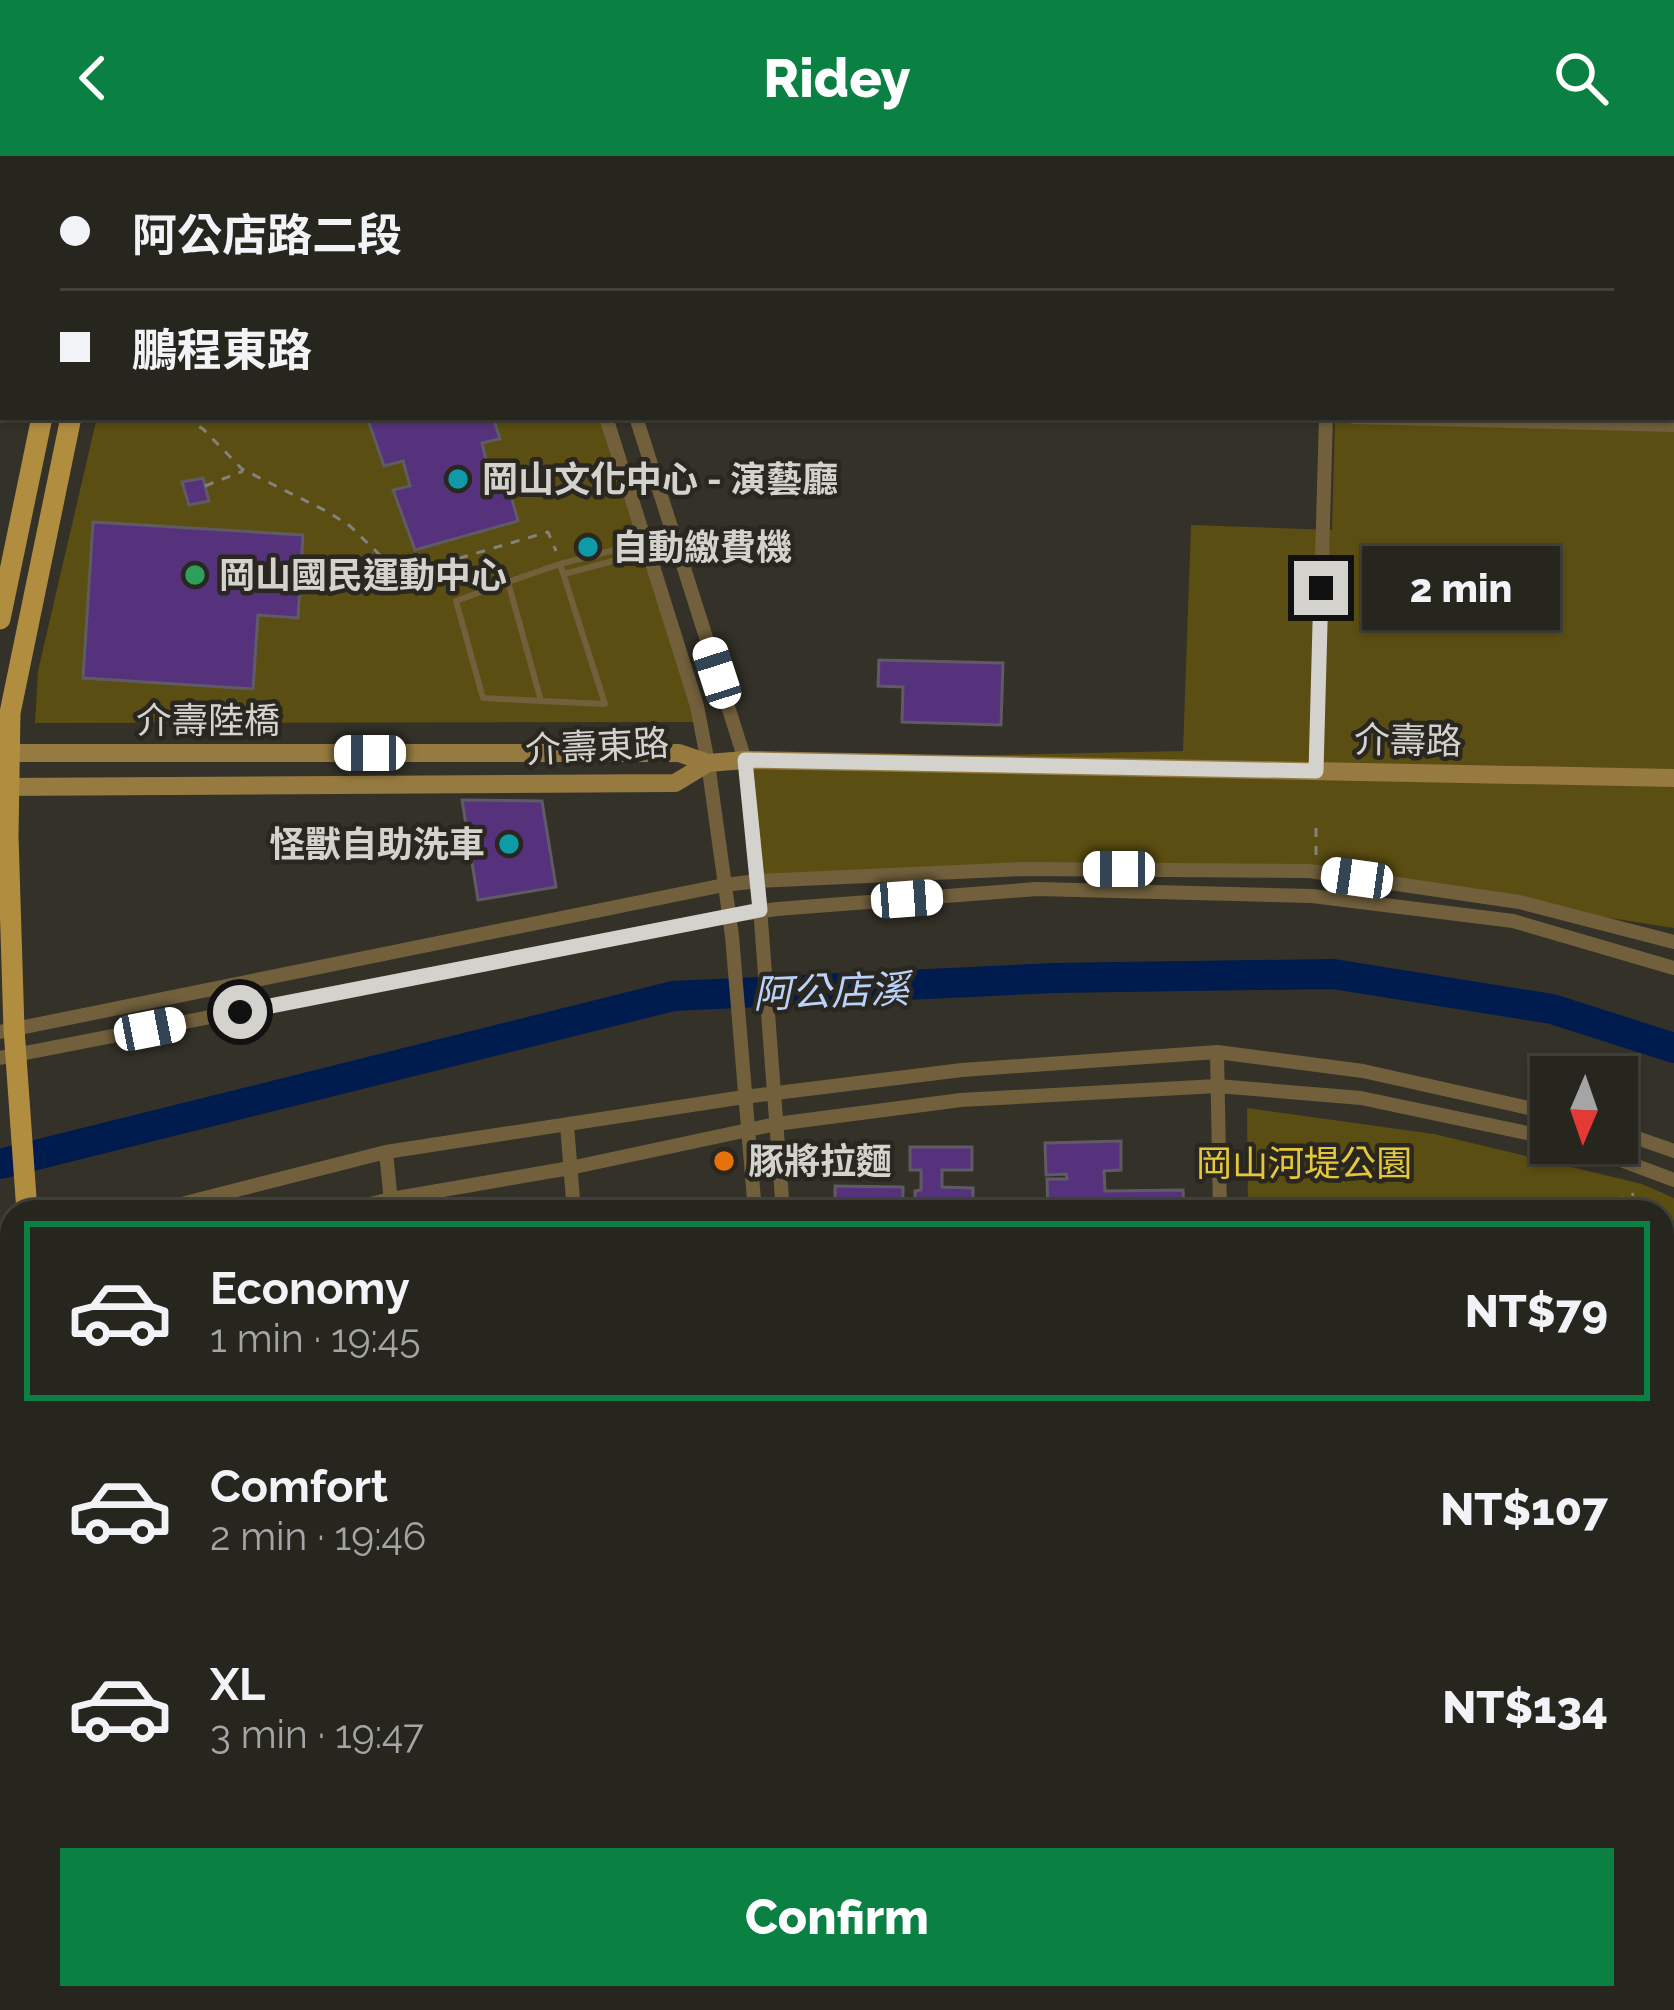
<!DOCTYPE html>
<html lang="en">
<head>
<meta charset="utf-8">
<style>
	body { margin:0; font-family:Raleway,"Noto Sans TC",sans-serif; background:#2e2d27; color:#f1f3f6; height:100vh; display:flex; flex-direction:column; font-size:45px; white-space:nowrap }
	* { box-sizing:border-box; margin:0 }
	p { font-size:39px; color:#a4a5a4 }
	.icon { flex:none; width:66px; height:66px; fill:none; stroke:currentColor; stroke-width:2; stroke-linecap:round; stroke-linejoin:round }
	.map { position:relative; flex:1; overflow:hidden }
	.panel { position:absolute; left:0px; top:1044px; width:1674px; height:810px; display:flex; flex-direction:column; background:#26251e; border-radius:36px 36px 0 0; box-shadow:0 3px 9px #0004,0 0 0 3px #42423c }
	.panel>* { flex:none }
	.guide { position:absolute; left:0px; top:0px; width:1674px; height:264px; box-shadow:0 3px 9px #0004,0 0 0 3px #42423c; display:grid; align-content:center; height:264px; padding:0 60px; background:#26251e }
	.needle { width:78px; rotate:182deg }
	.controls { position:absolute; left:1530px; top:900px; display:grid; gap:24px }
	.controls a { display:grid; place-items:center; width:108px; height:108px; border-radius:0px; background:#26251e; box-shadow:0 3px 9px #0004,0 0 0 3px #42423c; font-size:60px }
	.end { position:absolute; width:54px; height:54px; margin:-27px; border:15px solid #d3d2cd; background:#111; box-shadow:0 0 0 6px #111 }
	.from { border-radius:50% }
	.bubble { position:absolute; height:84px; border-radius:0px; background:#26251e; box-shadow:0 3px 9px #0004,0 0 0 3px #42423c; font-size:39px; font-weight:800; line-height:84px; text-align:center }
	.car { position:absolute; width:36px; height:72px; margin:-36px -18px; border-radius:15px; box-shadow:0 0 9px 3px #0007; background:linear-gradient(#fff 24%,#345 0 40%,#fff 0 76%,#345 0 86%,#fff 0) }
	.guide b { display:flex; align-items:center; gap:42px; height:114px; font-size:45px }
	.guide b+b { border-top:3px solid #42423c }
	.guide i { width:30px; height:30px; background:#f1f3f6 }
	ul { padding:21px 0 0; list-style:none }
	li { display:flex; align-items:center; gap:36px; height:180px; margin:0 24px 18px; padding:0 36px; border:6px solid transparent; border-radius:0px }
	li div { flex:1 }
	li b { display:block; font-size:45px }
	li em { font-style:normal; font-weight:800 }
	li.active { border-color:#0b8043 }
	li>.icon { width:108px; height:108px; stroke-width:1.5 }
	.primary-button { display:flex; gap:24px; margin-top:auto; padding:24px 60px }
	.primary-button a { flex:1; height:138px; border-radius:0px; background:#0b8043; color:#fff; font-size:48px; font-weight:800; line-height:138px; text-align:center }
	header { display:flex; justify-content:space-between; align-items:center; height:156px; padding:0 60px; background:#0b8043; color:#fff; font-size:54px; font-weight:800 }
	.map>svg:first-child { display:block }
</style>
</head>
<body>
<header><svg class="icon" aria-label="back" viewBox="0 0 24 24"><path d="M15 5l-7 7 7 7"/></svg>Ridey<svg class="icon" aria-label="search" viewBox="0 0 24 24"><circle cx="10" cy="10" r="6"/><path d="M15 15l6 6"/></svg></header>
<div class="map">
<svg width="1674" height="1854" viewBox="0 0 1674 1854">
	<rect width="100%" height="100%" fill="#333128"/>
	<path fill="#5b4e12" d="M 1347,0 L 1674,0 L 1674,772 L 1309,715 L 1024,713 L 758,725 L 745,604 L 1183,595 L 1191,369 L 1332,374 L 1335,261 L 1671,261 L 1671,3 L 1347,3 Z
		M 97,261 L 605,261 L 700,566 L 35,567 L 38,515 Z
		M 1247,952 L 1434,978 L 1642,1028 L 1674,1042 L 1674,1599 L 1662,1599 L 1662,1056 L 1248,1056 Z"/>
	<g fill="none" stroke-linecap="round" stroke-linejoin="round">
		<path stroke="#001b4d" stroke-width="30" d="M 0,1008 L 673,840 L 1053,822 L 1333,818 L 1552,853 L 1674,892"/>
	</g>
	<path fill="#56327d" stroke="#5e5b64" stroke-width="3" d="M 0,67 L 3,68 L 3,232 L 0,246 Z
		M 367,261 L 493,261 L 500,283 L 482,287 L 489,316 L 503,310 L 518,365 L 415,394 L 393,334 L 410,330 L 403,305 L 384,310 Z
		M 203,322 L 209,345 L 189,349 L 182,326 Z
		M 93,366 L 303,379 L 298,462 L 258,459 L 253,533 L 83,522 Z
		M 879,504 L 1003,507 L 1001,569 L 902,566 L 903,531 L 878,530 Z
		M 462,644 L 542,645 L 556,731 L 478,744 Z
		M 1121,985 L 1121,1014 L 1104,1015 L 1105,1035 L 1183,1034 L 1184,1053 L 1172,1053 L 1172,1056 L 1048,1056 L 1047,1023 L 1067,1023 L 1066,1018 L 1046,1019 L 1045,987 Z
		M 910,991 L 972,991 L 972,1014 L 942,1014 L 942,1031 L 973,1032 L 973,1053 L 915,1052 L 915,1035 L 921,1034 L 921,1014 L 910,1014 Z
		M 835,1030 L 903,1031 L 903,1052 L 869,1051 L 869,1056 L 844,1056 L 844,1050 L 835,1050 Z
		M 896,1842 L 959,1842 L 959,1854 L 896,1854 Z
		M 959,1842 L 1024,1843 L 1024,1854 L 959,1854 Z
		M 1060,1842 L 1191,1842 L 1191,1854 L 1060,1854 Z"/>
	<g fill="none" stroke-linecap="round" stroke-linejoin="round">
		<path stroke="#83827b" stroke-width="3" stroke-dasharray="9 9" stroke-linecap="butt" d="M 71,0 L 72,3
			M 149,3 L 150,0
			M 184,261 L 203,273 L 242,313 L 328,356 L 350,370 L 382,401 L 398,407 L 443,407 L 548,376 L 556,395
			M 205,330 L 243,315
			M 1316,699 L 1316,664
			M 1586,1043 L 1588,1056
			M 1601,1056 L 1610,1046 L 1634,1038
			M 1662,1135 L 1667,1135 L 1674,1144
			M 1662,1291 L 1674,1285
			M 1662,1483 L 1674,1486"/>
		<path stroke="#72603d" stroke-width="6" d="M 725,3 L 731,0
			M 560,408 L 605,548 L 541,545 L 508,426 L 560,408 L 642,387
			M 564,418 L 647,396
			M 508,426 L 456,445 L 483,542 L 541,545
			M 1662,1749 L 1674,1749
			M 1662,1839 L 1674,1839
			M 1050,1842 L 1050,1854
			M 1236,1852 L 1298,1854"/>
		<path stroke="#72603d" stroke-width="14" d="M 523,0 L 524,3
			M 554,0 L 555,3
			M 1333,3 L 1333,0
			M 1671,251 L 1674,251
			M 606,261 L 697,550 L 708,607 L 732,780 L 755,1056
			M 636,261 L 745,604 L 758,725 L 783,1056
			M 1353,261 L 1674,269
			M 1316,615 L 1326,261
			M 0,876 L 724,729 L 758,725 L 1024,713 L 1309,715 L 1519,746 L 1674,786
			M 1217,896 L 1220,1056
			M 0,902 L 728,760 L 777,753 L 1037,733 L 1312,740 L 1513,765 L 1674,812
			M 567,969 L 574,1056
			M 1617,975 L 1674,995
			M 1575,987 L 1674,1024
			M 386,996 L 392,1056
			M 150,1056 L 386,996 L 744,941 L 962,914 L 1217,896 L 1363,915 L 1551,957
			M 336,1056 L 391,1043 L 570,1012 L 776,968 L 961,944 L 1217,930 L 1361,942 L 1551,982
			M 0,1092 L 12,1089
			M 0,1136 L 12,1133
			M 1662,1619 L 1674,1620
			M 1662,1644 L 1674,1644
			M 0,1731 L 12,1730
			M 446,1842 L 447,1854
			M 827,1842 L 828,1854
			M 852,1842 L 853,1854
			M 1232,1842 L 1233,1854"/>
		<path stroke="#967a40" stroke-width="18" d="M 0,597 L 679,597 L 708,607 L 745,604 L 1674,622
			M 0,631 L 675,627 L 708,607"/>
		<path stroke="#b18d40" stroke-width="21" d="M 96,3 L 96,0
			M 124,3 L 124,0
			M 0,463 L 42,261
			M 27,1056 L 14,873 L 8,680 L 10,557 L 71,261
			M 0,1173 L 12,1369
			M 39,1842 L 40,1854
			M 69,1842 L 70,1854"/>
		<path stroke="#83817a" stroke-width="4.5" stroke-dasharray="24 12" stroke-linecap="butt" d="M 0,1209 L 12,1275
			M 0,1259 L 12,1347
			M 57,1842 L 58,1854"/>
	</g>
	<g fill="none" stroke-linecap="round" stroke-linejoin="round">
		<path stroke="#d3d2cd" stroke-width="15" d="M 240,856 L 760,754 L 745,604 L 1316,615 L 1321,432"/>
	</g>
	<g fill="#0f9aa8" stroke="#29271f" stroke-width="4.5">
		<circle cx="458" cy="323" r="12"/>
		<circle cx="588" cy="391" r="12"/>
		<circle cx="509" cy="688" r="12"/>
	</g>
	<circle fill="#2e9e5b" stroke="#29271f" stroke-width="4.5" cx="195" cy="419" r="12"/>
	<circle fill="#e8710a" stroke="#29271f" stroke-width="4.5" cx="724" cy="1005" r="12"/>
	<g text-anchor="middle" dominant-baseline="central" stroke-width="9" stroke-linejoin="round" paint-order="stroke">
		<g font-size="36" font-weight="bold" fill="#d3d2cd" stroke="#29271f" text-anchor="start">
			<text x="482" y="323">岡山文化中心 - 演藝廳</text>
			<text x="612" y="391">自動繳費機</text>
			<text x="219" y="419">岡山國民運動中心</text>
			<text x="485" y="688" text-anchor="end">怪獸自助洗車</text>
			<text x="748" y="1005">豚將拉麵</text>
		</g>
		<g font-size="36" fill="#d3d2cd" stroke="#29271f">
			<text x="208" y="564">介壽陸橋</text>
			<text transform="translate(1408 584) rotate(1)">介壽路</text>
			<text transform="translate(597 590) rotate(-3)">介壽東路</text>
		</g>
		<g font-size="36" fill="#e5c73c" stroke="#29271f">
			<text x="1304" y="1007">岡山河堤公園</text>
		</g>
		<g font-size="39" font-style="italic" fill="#bad2fa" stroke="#29271f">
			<text transform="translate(831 835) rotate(-2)">阿公店溪</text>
		</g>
	</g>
</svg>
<div class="controls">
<a><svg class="needle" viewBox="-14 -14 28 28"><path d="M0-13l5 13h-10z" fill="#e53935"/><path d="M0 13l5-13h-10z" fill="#a4a5a4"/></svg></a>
</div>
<i class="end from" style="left:240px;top:856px"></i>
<i class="end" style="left:1321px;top:432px"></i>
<div class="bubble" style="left:1362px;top:390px;width:198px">2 min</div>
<i class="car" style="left:717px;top:517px;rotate:342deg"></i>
<i class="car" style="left:370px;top:597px;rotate:270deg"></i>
<i class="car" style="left:1119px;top:713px;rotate:270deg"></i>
<i class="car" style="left:1357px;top:722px;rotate:278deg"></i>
<i class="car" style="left:907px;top:743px;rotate:86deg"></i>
<i class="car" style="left:150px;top:873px;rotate:79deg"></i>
<div class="guide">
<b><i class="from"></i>阿公店路二段</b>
<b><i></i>鵬程東路</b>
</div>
<section class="panel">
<ul>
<li class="active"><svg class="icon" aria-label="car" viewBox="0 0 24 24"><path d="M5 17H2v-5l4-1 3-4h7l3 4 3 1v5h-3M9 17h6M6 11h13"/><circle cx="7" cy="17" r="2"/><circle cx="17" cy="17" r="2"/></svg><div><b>Economy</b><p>1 min · 19:45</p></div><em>NT$79</em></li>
<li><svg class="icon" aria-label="car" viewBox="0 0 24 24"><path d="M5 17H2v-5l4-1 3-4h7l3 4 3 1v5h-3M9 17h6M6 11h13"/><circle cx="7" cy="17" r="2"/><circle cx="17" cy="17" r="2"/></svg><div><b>Comfort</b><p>2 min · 19:46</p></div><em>NT$107</em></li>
<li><svg class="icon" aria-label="car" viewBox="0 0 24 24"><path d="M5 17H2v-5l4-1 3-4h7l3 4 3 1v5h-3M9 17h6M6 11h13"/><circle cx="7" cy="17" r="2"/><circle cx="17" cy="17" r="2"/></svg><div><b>XL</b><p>3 min · 19:47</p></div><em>NT$134</em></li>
</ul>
<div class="primary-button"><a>Confirm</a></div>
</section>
</div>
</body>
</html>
